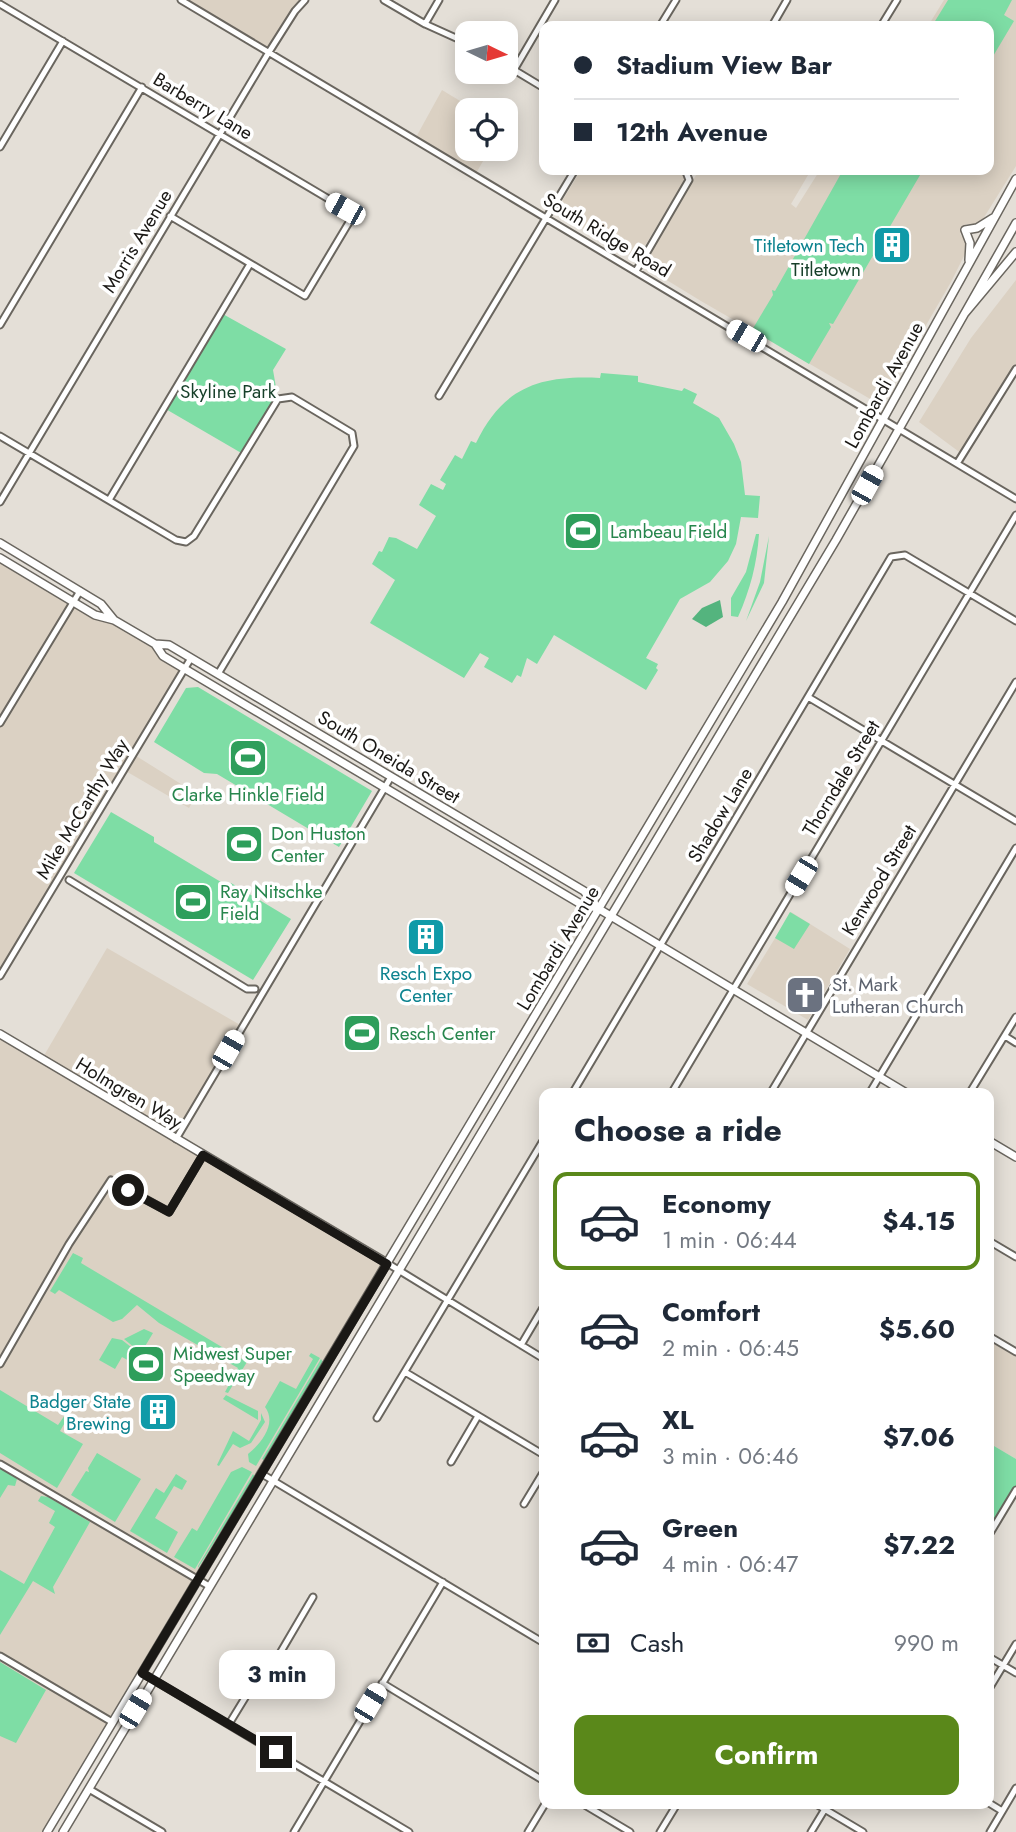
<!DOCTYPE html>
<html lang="en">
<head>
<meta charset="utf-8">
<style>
	body { margin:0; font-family:Jost,sans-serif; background:#f6f6f7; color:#1f2937; height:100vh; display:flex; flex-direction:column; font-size:26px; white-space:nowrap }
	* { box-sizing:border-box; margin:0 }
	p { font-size:23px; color:#747a83 }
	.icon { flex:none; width:38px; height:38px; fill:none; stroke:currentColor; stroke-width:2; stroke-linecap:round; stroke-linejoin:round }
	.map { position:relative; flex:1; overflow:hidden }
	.drawer { position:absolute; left:539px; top:1088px; width:455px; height:721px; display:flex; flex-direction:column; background:#fff; border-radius:14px; box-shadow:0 4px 18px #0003 }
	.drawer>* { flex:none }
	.banner { position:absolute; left:539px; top:21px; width:455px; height:154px; border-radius:14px; box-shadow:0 4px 18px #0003; display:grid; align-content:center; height:154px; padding:0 35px; background:#fff }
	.needle { width:46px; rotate:95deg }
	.buttons { position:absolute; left:455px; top:21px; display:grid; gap:14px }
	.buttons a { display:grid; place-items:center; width:63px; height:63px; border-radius:14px; background:#fff; box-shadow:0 4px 18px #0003; font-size:35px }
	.end { position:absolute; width:32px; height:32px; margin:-16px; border:9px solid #1a1815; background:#fff; box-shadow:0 0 0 4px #fff }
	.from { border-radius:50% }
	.bubble { position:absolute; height:49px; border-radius:14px; background:#fff; box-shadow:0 4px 18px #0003; font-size:23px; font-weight:700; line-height:49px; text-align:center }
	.car { position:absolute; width:21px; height:42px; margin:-21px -10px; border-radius:9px; box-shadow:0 0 5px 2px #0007; background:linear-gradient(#fff 24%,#345 0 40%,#fff 0 76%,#345 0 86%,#fff 0) }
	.banner b { display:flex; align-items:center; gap:24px; height:66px; font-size:26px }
	.banner b+b { border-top:2px solid #e0e1e3 }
	.banner i { width:18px; height:18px; background:#1f2937 }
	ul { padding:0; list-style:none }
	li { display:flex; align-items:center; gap:21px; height:98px; margin:0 14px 10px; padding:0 21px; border:4px solid transparent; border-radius:14px }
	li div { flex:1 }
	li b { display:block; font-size:26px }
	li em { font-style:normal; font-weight:700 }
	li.on { border-color:#5a881a }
	li>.icon { width:63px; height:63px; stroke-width:1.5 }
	h2 { padding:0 35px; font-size:32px; line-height:84px }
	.pay { display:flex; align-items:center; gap:18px; height:77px; padding:0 35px; font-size:26px }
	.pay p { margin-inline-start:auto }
	.primary-button { display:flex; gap:14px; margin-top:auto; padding:14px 35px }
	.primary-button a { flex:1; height:80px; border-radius:14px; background:#5a881a; color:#fff; font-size:28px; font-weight:700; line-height:80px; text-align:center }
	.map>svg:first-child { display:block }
</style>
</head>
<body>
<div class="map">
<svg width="1016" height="1832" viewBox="0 0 1016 1832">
	<rect width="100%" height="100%" fill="#e4dfd7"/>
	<path fill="#dbd1c3" d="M 181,0 L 305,0 L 269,52 Z
		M 944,0 L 1016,0 L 1016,166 L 983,219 L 976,224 L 966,224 L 960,234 L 966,242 L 966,252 L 951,282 L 888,391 L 883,398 L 872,400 L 701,301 L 647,268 L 645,263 L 699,170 L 811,170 L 791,204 L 796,208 L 820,170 L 989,170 L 989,26 L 928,26 Z
		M 442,90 L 475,110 L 467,110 L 467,149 L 490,149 L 475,175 L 415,139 Z
		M 581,170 L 675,170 L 684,176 L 684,181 L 637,259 L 559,215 L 559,206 Z
		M 1016,280 L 1016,369 L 962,454 L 919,422 L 971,338 Z
		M 0,558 L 73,602 L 114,620 L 155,644 L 163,656 L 184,668 L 133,754 L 197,794 L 189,808 L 124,770 L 0,976 Z
		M 791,912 L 850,949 L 808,1020 L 747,984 Z
		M 107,948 L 242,1026 L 176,1138 L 387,1263 L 46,1832 L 0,1832 L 0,1034 L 42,1059 Z
		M 989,1336 L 1016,1352 L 1016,1459 L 989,1443 Z"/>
	<path fill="#7edda5" d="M 948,0 L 1012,0 L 1004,15 L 1014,21 L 989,63 L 989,26 L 932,26 Z
		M 843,170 L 923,170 L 833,324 L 829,323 L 831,327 L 809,364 L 752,330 L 773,295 L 772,290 L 775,291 Z
		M 221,313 L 286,349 L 273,370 L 278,399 L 243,454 L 164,408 Z
		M 601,373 L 638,376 L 638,382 L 682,391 L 684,388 L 697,394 L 693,403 L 719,418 L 734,444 L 741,462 L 745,495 L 760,496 L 758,518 L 741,517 L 736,544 L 728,561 L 710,582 L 680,599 L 646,658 L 658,664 L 656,668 L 658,670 L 646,690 L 554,635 L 537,664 L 527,658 L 521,677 L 517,675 L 512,683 L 484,667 L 489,658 L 480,653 L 464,678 L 370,623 L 395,580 L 372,564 L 379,551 L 382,552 L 389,537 L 396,538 L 417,549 L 436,516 L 419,505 L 431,484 L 443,490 L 446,484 L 440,480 L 455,455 L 462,459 L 471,441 L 476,443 C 503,387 540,375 600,378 Z
		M 756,534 L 759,534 C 757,564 750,590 738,617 L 731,616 L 731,598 L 746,572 Z
		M 769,536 L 764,583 L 746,621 L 760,582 Z
		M 198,687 L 372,791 L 339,847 L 217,774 L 204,773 L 154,742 L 186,688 Z
		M 111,812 L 154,837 L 154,842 L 226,885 L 231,883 L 291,919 L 253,980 L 74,873 Z
		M 790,912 L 810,924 L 794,949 L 775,938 Z
		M 73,1253 L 83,1258 L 81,1263 L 247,1362 L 228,1393 L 225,1392 L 238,1368 L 159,1323 L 137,1305 L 122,1319 L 113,1322 L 59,1290 L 55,1294 L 50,1291 Z
		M 144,1329 L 153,1333 L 141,1353 L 124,1339 Z
		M 112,1338 L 122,1340 L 140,1354 L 135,1364 L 122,1357 L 115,1369 L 99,1360 Z
		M 311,1353 L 320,1358 L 256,1466 L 249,1462 L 248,1454 C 262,1443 277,1423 265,1407 L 280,1381 L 296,1389 L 313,1359 L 309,1356 Z
		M 321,1359 L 323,1362 L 264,1460 L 262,1459 Z
		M 0,1390 L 58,1425 L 65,1415 L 70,1414 L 60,1431 L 83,1444 L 57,1488 L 0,1453 Z
		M 226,1395 L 258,1411 L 258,1420 L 223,1399 Z
		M 261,1413 L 265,1422 L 251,1443 L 240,1448 L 233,1444 L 219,1466 L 217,1465 L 233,1431 L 249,1441 L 261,1420 Z
		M 989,1443 L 1016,1459 L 1016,1490 L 989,1535 Z
		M 97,1453 L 141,1479 L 115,1522 L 71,1495 L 86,1471 L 89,1472 L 88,1468 Z
		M 242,1467 L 252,1472 L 195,1569 L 174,1557 L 192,1528 L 197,1531 L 231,1472 Z
		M 0,1468 L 17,1479 L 15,1486 L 8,1485 L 0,1498 Z
		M 176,1474 L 187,1481 L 182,1490 L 174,1486 L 155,1518 L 178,1532 L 167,1553 L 130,1531 L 156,1488 L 164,1493 Z
		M 253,1474 L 255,1477 L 198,1568 L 198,1566 Z
		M 41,1496 L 48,1497 L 90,1522 L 53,1587 L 55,1594 L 33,1581 L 0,1635 L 0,1570 L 24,1584 L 55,1527 L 49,1523 L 55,1511 L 38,1501 Z
		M 0,1662 L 46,1690 L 16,1743 L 0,1736 Z"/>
	<path fill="#54b47e" d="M 720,600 L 723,617 L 706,627 L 692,619 L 702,608 Z"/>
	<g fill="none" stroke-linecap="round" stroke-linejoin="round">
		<g stroke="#6a665f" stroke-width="9">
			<path id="street" d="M 181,0 L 1016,499
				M 384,0 L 425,24 L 467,43
				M 0,4 L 354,214 L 305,296 L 170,216
				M 425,24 L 439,0
				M 660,26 L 676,0
				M 772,26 L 787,0
				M 881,26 L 897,0
				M 506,65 L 544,88
				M 514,70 L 555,0
				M 0,147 L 63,41
				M 636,271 L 689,180 L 686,172
				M 0,325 L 142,87
				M 439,396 L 575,170
				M 0,436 L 176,540 L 186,542 L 194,536 L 278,399 L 292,397 L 352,433 L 354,446 L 218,674
				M 958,462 L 1016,369
				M 109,500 L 250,264
				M 0,502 L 269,52 L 295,11 L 305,0
				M 808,697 L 1016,821
				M 0,723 L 80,591
				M 69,880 L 247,989 L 255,989
				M 0,976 L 191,658
				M 1005,1036 L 1016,1043
				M 572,1094 L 891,557 L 905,555 L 1016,621
				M 671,1094 L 1016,515
				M 770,1094 L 1016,682
				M 869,1094 L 1016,848
				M 969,1094 L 1016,1017
				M 176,1139 L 391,777
				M 989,1241 L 1016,1257
				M 387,1263 L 544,1359
				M 989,1336 L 1016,1352
				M 521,1345 L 544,1306
				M 0,1364 L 69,1244 L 111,1180 L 169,1212 L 203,1155
				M 405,1372 L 544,1455
				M 377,1418 L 544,1139
				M 451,1462 L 478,1416
				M 0,1464 L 209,1586
				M 262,1474 L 544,1643
				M 524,1504 L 544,1471
				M 989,1535 L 1016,1490
				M 0,1656 L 112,1722
				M 989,1657 L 1016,1673
				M 142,1673 L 409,1832
				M 382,1683 L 544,1781
				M 989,1689 L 1016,1644
				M 229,1724 L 251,1688 L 276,1660 L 313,1597
				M 89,1789 L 162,1832
				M 989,1803 L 1002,1811
				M 583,1804 L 630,1832
				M 816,1804 L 863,1832
				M 294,1832 L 443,1582
				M 528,1832 L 545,1804
				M 660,1832 L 677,1804
				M 811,1832 L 828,1804
				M 990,1832 L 1016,1788"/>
		</g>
		<g stroke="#6a665f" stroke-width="10">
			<path id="secondary" d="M 969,260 L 970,243 L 965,230 L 977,228 L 993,218
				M 965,313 L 1016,252
				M 0,543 L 101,604 L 114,620
				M 0,558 L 95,615 L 114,620 L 155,644 L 169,645 L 584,891 L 599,909
				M 155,644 L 163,656 L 579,903 L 599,909 L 908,1094
				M 0,1034 L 387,1263
				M 989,1141 L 1016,1157
				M 47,1832 L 782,602 L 1016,179
				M 63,1832 L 836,540 L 1016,223"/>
		</g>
		<use href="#street" stroke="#fff" stroke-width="5"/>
		<use href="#secondary" stroke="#fff" stroke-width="7"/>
	</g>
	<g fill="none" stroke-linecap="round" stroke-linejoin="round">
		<path stroke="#1a1815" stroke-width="9" d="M 128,1190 L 169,1212 L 203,1155 L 387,1264 L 142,1673 L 276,1752"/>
	</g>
	<defs>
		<g id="building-square" transform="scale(2.0125)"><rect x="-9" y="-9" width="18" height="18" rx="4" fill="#0f9aa8" stroke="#fff"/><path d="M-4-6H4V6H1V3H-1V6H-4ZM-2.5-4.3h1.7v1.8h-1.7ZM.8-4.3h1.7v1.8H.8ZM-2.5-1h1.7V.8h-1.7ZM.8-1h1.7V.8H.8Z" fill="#fff"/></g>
		<g id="stadium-square" transform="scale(2.0125)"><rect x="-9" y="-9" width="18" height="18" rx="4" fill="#2e9e5b" stroke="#fff"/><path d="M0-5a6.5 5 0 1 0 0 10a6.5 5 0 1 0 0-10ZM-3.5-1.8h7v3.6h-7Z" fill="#fff"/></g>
		<g id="church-square" transform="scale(2.0125)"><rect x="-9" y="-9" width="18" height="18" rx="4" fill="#6b7280" stroke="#fff"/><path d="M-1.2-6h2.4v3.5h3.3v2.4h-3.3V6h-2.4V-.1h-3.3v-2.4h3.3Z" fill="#fff"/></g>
	</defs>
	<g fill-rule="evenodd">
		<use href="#building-square" x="892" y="245"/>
		<use href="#stadium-square" x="583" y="531"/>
		<use href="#stadium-square" x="248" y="758"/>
		<use href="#stadium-square" x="244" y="844"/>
		<use href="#stadium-square" x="193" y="902"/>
		<use href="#building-square" x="426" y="937"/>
		<use href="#church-square" x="805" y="995"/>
		<use href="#stadium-square" x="362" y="1033"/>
		<use href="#stadium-square" x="146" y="1364"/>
		<use href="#building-square" x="158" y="1412"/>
	</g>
	<g text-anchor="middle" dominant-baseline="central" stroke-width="7" stroke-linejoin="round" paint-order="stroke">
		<g font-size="19" fill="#1a1815" stroke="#fff">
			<text transform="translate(203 106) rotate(31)">Barberry Lane</text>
			<text transform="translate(607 235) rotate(31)">South Ridge Road</text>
			<text transform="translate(137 241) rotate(-59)">Morris Avenue</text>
			<text transform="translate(884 385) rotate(-61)">Lombardi Avenue</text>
			<text transform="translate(389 757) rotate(31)">South Oneida Street</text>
			<text transform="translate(841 778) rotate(-59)">Thorndale Street</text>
			<text transform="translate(82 809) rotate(-59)">Mike McCarthy Way</text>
			<text transform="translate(720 815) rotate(-59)">Shadow Lane</text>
			<text transform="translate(879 880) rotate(-59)">Kenwood Street</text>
			<text transform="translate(558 948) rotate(-59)">Lombardi Avenue</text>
			<text transform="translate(129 1093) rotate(31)">Holmgren Way</text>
		</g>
		<g font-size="19" fill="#0d838f" stroke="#fff" text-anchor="end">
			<text x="865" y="245">Titletown Tech</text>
			<text x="426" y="973" text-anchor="middle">Resch Expo<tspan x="426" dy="22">Center</tspan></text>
			<text x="131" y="1401">Badger State<tspan x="131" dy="22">Brewing</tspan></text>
		</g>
		<g font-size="19" fill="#163f29" stroke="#fff">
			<text x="826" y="269">Titletown</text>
			<text x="228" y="391">Skyline Park</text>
		</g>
		<g font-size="19" fill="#27864d" stroke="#fff" text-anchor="start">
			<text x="610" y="531">Lambeau Field</text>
			<text x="248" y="794" text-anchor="middle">Clarke Hinkle Field</text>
			<text x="271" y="833">Don Huston<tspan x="271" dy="22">Center</tspan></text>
			<text x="220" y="891">Ray Nitschke<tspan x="220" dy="22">Field</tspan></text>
			<text x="389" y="1033">Resch Center</text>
			<text x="173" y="1353">Midwest Super<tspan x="173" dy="22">Speedway</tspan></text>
		</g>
		<g font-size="19" fill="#5b616d" stroke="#fff" text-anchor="start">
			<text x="832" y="984">St. Mark<tspan x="832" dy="22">Lutheran Church</tspan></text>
		</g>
	</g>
</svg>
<div class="buttons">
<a><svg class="needle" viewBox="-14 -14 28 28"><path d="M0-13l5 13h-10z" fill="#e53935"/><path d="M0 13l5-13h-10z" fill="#747a83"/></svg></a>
<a><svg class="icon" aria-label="locate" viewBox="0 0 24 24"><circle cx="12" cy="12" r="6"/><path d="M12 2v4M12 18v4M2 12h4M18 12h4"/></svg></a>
</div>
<i class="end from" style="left:128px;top:1190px"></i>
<i class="end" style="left:276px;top:1752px"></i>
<div class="bubble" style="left:219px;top:1650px;width:116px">3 min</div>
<i class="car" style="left:345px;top:209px;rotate:299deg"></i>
<i class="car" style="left:746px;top:336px;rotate:300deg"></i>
<i class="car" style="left:867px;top:485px;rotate:29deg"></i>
<i class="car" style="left:801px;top:876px;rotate:211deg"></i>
<i class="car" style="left:228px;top:1050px;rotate:30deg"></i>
<i class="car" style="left:370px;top:1703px;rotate:31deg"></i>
<i class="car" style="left:135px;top:1709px;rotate:31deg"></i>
<div class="banner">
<b><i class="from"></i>Stadium View Bar</b>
<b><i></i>12th Avenue</b>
</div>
<section class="drawer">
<h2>Choose a ride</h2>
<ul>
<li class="on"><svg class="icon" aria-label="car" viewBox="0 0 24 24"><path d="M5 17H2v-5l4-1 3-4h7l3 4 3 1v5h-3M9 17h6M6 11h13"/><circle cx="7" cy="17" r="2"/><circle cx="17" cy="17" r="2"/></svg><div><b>Economy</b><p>1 min · 06:44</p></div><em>$4.15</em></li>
<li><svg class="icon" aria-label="car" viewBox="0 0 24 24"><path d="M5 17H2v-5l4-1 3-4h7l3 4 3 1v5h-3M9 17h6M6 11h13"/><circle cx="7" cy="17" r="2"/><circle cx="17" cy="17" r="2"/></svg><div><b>Comfort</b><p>2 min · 06:45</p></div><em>$5.60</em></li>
<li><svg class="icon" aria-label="car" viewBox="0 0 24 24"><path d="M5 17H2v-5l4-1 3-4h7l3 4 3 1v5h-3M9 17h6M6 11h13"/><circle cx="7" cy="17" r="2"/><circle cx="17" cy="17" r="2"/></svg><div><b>XL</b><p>3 min · 06:46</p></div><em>$7.06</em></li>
<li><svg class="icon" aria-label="car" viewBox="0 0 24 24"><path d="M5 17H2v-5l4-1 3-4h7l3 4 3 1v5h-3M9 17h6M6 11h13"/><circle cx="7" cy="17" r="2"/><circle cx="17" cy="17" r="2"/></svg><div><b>Green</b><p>4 min · 06:47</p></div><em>$7.22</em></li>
</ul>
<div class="pay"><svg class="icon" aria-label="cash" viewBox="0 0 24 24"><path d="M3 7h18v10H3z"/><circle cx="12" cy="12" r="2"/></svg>Cash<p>990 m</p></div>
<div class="primary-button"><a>Confirm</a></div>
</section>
</div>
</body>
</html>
